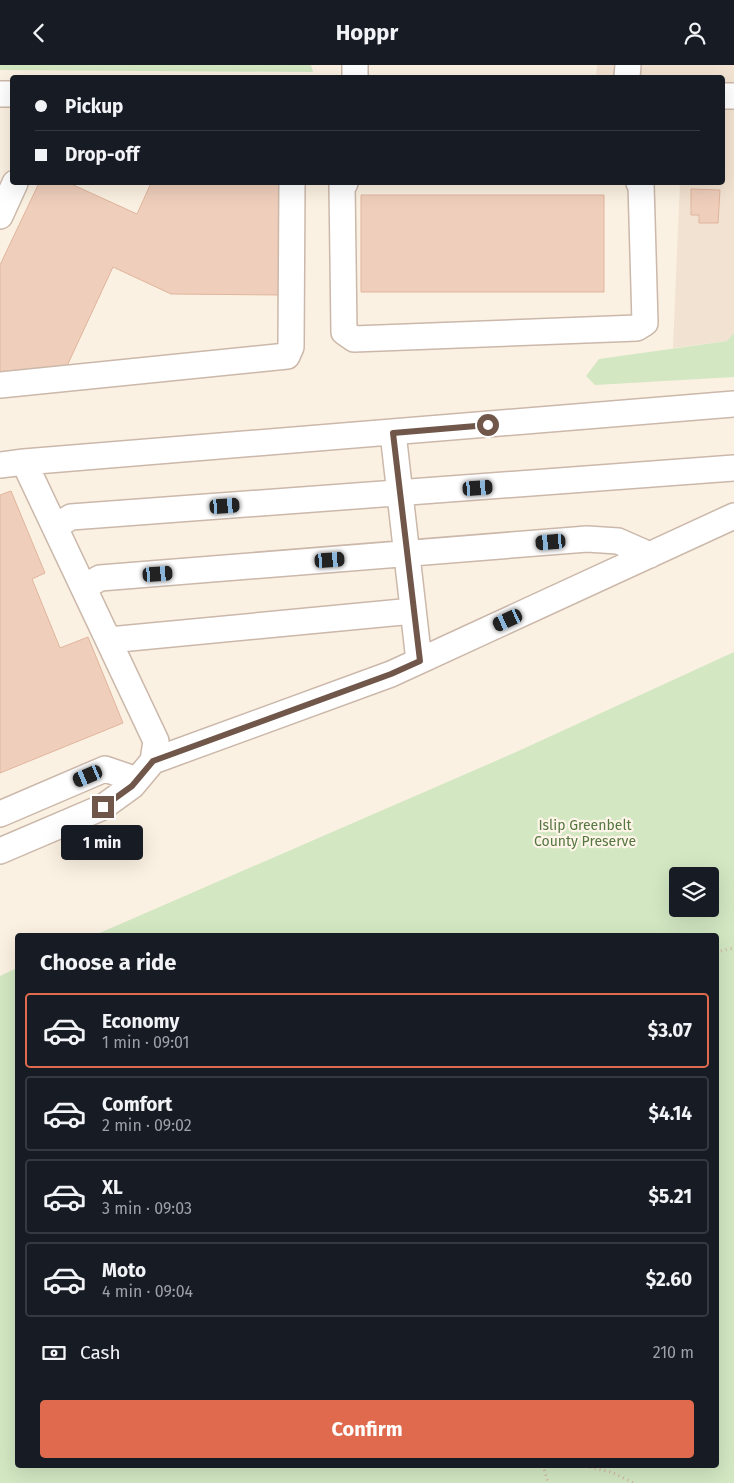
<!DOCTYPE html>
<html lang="en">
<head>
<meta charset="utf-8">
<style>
	body { margin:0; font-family:"Fira Sans",sans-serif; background:#20242c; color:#f1f3f6; height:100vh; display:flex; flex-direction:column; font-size:19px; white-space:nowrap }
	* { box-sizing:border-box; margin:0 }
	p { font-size:16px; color:#9ea1a6 }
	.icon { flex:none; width:28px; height:28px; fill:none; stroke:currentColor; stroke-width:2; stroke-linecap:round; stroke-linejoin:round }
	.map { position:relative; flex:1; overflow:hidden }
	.side { position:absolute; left:15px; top:868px; width:704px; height:535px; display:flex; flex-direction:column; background:#171b24; border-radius:5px; box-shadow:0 5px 20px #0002 }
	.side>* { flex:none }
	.hud { position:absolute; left:10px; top:10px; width:715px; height:110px; border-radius:5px; box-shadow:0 5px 20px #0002; display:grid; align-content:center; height:110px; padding:0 25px; background:#171b24 }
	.controls { position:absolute; left:669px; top:802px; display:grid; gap:10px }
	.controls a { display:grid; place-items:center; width:50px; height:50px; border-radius:5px; background:#171b24; box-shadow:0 5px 20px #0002; font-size:25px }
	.end { position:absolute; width:22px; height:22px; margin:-11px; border:6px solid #71574a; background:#fff; box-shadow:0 0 0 2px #fff }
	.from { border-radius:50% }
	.bubble { position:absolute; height:35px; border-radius:5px; background:#171b24; box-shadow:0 5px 20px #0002; font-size:16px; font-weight:700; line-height:35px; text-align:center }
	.car { position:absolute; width:15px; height:30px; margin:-15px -8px; border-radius:6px; box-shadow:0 0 4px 1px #0007; background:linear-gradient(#222 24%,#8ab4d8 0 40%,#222 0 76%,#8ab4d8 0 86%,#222 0) }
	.hud b { display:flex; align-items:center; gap:18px; height:48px; font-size:19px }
	.hud b+b { border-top:1px solid #363941 }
	.hud i { width:12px; height:12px; background:#f1f3f6 }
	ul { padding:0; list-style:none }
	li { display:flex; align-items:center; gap:15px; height:75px; margin:0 10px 8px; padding:0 15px; border:2px solid #363941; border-radius:5px }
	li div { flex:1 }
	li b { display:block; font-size:19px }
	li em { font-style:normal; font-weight:700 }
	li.selected { border-color:#df6a4d }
	li>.icon { width:45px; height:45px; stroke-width:1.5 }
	h2 { padding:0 25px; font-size:22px; line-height:60px }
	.pay { display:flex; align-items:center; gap:12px; height:55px; padding:0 25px; font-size:19px }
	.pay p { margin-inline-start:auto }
	.button { display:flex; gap:10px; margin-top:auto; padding:10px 25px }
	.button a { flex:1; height:58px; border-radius:5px; background:#df6a4d; color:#fff; font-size:20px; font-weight:700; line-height:58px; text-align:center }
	header { display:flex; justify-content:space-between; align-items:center; height:65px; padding:0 25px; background:#171b24; font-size:22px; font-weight:700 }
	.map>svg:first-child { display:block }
</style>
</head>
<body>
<header><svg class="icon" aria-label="back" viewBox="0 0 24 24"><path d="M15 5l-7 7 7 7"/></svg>Hoppr<svg class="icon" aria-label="person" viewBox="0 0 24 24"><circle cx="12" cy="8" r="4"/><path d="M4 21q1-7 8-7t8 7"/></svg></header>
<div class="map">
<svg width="734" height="1418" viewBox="0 0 734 1418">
	<rect width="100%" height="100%" fill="#fbf1e2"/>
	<path fill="#f2e2d1" d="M 597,0 L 734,0 L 734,268 L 727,276 L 673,283 L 680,118 L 722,118 L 722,12 L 596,12 Z"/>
	<path fill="#d2e7c2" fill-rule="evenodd" d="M 0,0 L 311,0 L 313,7 L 0,5 Z
		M 734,268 L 734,312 L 595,320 L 586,311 L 599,294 L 727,276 Z
		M 734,587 L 734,1418 L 0,1418 L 0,911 L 17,903 L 18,1400 L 716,1400 L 716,870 L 95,870 L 514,688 ZM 710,811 L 710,844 L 678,844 L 678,811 Z"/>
	<path fill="#efcebb" stroke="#e0b59d" d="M 39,118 L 69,118 L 137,149 L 151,118 L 280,118 L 280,230 L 171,229 L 113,202 L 66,303 L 7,310 L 0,306 L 0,200 Z
		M 691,124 L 720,125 L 718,158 L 699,158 L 699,150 L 691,150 Z
		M 361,130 L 604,130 L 604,227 L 361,227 Z
		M 11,426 L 45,508 L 32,514 L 60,583 L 88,572 L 123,658 L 0,708 L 0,430 Z"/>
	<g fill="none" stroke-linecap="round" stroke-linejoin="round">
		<g stroke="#cbb8aa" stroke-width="28">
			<path id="minor" d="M 355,0 L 355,12
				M 627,12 L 628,0
				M 0,29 L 12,29
				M 722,31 L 734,31
				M 345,118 L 342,120 L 344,267 L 354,274 L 637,263 L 645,258 L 641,119 L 639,118
				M 0,151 L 15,118
				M 0,320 L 287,291 L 291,282 L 292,118
				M 393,368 L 419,596
				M 24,397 L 734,339
				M 0,400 L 24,397 L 156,676 L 153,696 L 132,721 L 103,742 L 0,786
				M 56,461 L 71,452 L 734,403
				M 84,522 L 100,513 L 587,474 L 618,476 L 650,490
				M 109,575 L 413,546
				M 153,696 L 391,609 L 734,451
				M 0,749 L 105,704 L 137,715"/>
		</g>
		<path stroke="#d3b29f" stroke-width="3" stroke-dasharray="1 4" stroke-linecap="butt" d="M 716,887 L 734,883
			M 543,1400 L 548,1418
			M 580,1400 L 611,1407 L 634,1418"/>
		<use href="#minor" stroke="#fff" stroke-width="25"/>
	</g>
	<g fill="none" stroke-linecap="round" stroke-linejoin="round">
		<path stroke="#71574a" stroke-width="6" d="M 103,742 L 132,721 L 153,696 L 391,609 L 420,596 L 393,368 L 488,360"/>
	</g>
	<g text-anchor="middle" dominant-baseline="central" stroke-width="4.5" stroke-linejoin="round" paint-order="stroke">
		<g font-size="14" fill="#547742" stroke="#fef5e8">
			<text x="585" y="760">Islip Greenbelt<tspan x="585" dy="16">County Preserve</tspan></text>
		</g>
	</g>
</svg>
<div class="controls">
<a><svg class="icon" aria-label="layers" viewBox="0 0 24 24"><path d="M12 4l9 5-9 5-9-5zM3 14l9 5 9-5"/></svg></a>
</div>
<i class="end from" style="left:488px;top:360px"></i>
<i class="end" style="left:103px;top:742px"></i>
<div class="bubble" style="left:61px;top:760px;width:82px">1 min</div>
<i class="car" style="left:478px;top:423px;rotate:86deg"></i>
<i class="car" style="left:225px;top:441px;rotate:86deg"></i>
<i class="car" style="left:551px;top:477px;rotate:265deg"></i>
<i class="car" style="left:330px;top:495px;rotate:86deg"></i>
<i class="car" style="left:158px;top:509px;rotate:86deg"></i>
<i class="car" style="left:508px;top:555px;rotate:245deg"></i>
<i class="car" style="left:88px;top:711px;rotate:247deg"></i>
<div class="hud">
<b><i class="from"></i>Pickup</b>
<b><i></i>Drop-off</b>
</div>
<section class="side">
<h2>Choose a ride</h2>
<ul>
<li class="selected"><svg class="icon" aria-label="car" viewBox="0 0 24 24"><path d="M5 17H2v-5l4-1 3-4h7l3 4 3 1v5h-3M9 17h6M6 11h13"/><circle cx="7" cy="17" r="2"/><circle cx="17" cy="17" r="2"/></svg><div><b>Economy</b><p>1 min · 09:01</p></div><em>$3.07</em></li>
<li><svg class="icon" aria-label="car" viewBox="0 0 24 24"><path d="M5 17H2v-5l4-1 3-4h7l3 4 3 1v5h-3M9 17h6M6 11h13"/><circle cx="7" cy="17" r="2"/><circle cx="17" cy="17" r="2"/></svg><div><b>Comfort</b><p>2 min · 09:02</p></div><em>$4.14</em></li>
<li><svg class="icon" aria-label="car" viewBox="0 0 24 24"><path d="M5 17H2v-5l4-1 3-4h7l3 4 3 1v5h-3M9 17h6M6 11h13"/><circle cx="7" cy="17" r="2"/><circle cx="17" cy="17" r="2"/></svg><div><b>XL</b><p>3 min · 09:03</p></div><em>$5.21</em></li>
<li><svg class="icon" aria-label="car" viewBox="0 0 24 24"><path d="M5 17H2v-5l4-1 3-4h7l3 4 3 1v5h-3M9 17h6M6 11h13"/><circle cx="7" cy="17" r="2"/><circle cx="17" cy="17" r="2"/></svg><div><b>Moto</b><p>4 min · 09:04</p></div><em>$2.60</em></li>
</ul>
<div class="pay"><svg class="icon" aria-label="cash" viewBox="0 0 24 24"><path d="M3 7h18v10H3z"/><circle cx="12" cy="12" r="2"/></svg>Cash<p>210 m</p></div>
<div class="button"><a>Confirm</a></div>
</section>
</div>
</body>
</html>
